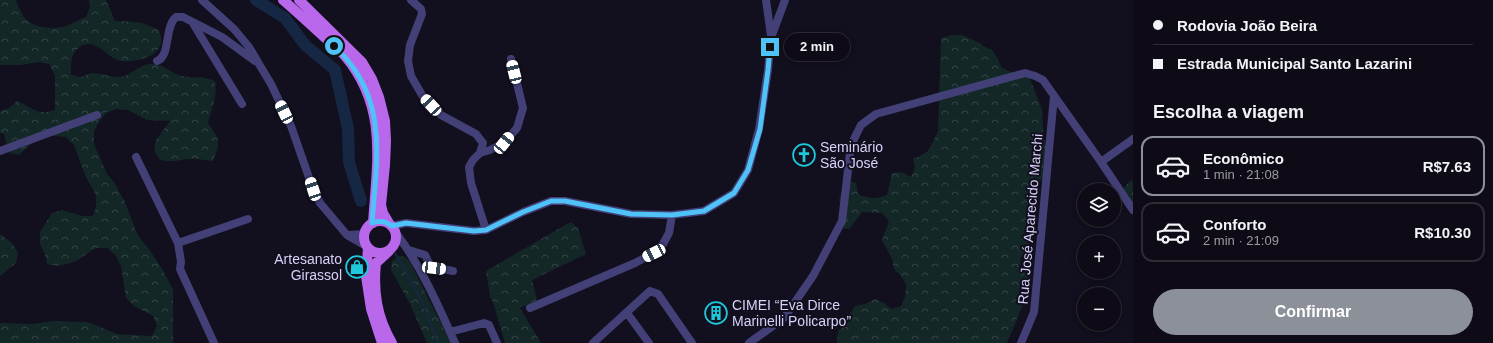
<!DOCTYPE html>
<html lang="pt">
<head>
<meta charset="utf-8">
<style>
	body { margin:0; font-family:Arial,sans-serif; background:#1c1923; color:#f1f3f6; height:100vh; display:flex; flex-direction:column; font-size:15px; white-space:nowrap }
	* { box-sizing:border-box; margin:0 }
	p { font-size:13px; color:#9b9ba1 }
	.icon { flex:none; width:22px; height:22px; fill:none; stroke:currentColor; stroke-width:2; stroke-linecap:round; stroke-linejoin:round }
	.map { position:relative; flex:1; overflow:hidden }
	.sheet { display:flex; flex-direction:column; background:#0e0b16; width:360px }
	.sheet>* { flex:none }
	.top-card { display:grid; align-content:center; height:88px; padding:0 20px; background:#0e0b16 }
	.controls { position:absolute; left:1077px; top:183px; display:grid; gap:8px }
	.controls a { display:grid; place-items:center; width:44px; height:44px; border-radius:50%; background:#0e0b16; box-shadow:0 2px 10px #0003,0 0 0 1px #2e2b35; font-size:20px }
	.end { position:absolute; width:18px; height:18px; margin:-9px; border:5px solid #4fc3f7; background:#111; box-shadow:0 0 0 2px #111 }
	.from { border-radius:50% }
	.bubble { position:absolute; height:28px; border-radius:14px; background:#0e0b16; box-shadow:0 2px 10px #0003,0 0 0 1px #2e2b35; font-size:13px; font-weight:600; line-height:28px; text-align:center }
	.car { position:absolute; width:12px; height:24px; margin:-12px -6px; border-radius:5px; box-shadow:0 0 3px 1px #0007; background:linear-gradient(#fff 24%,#345 0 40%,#fff 0 76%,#345 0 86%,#fff 0) }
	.top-card b { display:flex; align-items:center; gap:14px; height:38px; font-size:15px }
	.top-card b+b { border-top:1px solid #2e2b35 }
	.top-card i { width:10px; height:10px; background:#f1f3f6 }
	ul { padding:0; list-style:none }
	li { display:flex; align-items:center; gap:12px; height:60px; margin:0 8px 6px; padding:0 12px; border:2px solid #2e2b35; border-radius:12px }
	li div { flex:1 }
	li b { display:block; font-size:15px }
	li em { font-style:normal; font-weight:600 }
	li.current { border-color:#8c9099 }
	li>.icon { width:36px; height:36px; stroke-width:1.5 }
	h2 { padding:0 20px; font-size:18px; line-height:48px }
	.button { display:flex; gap:8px; margin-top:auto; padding:8px 20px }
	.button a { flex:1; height:46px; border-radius:24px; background:#8c9099; color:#fff; font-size:16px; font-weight:600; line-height:46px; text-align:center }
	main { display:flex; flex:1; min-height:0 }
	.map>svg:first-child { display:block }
</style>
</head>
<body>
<main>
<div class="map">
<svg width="1133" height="343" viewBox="0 0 1133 343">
	<defs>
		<pattern id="forest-crowns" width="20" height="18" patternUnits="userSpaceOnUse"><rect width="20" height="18" fill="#132727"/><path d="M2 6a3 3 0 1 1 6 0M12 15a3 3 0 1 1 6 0" fill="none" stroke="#354547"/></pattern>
	</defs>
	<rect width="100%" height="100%" fill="#120f1e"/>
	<path fill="url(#forest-crowns)" d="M 0,0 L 16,0 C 18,6 21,12 24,17 C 32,28 54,30 66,26 C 72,24 79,19 86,17 L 90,7 L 89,0 L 106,0 L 115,21 L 138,22 L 158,29 C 159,31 161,34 161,37 C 164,57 135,63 121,61 C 108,59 95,36 80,47 C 70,54 71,64 71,75 C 73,75 77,77 80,77 C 84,77 87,74 91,73 C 103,73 114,79 125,76 C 135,72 142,63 153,64 C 164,64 171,74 182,76 C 194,79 200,75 215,81 C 218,98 211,108 208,124 C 221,138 220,144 213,161 C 205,161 197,158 189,159 C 177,160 172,163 160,160 L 154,150 L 156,140 L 170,121 L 147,120 L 128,110 L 116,109 L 106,113 L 98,123 L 94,132 L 94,144 L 107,174 L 114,182 L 125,202 L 136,231 L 142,241 L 149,249 L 162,269 L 173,289 L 173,343 L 0,343 L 0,323 L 33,324 L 53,321 L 88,322 L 117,334 L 152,336 L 157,326 L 153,316 L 134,306 L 126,298 L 121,266 L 116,256 L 108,248 L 96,248 L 76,261 L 67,264 L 57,266 L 47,264 L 45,254 L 40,244 L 40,232 L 52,213 L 62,210 L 82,216 L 93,216 L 96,207 L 96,195 L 85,175 L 74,145 L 66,137 L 45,135 L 35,140 L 19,155 L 9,153 L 4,134 L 0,133 L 0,111 L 9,108 L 17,101 C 33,108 37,116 55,110 L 55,76 L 49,64 L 39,62 L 20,65 L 0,65 Z
		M 951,35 L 962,35 L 980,43 L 983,46 L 992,50 L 998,59 L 1002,68 L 1011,72 L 1021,74 L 1030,79 L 1042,109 L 1043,132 L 1045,143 L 1049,153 L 1047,172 L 1034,189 L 1033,199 L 1033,241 L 1021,257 L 1019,269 L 1028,276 C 1027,302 1016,320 1007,343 L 837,343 L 838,331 L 846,325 L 849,315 L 855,306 L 865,304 L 875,299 L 884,303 L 891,309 L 901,306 L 905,297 L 906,285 L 901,276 L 894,269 L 892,259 L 882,240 L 889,221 L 882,213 L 862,212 L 849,229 L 839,228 L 842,209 L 839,200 L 846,180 L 856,183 L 858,194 C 869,199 876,199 887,195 L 892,173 L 902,172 L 911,177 L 915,168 L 913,158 L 918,157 L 928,151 L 938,132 L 941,38 Z
		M 1130,181 L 1133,181 L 1133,211 L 1123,189 Z
		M 571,222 L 578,228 L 586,254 L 532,280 L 537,300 L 520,308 L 541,343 L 505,343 L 493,302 L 490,297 L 486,271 L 565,225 Z
		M 0,234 L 12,243 L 18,253 L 16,263 L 0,276 Z
		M 399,256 L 405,257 L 410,262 L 451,343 L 427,343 L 410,304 L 391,270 L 392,261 Z"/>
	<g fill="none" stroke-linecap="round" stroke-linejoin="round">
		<path stroke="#152742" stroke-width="2" d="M 395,253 L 422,301 L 438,343"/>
		<path stroke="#152742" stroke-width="12" d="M 256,0 L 285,18 L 305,45 L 335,70 L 348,129 L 349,162 L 361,201"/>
		<path stroke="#424077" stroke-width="8" d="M 202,0 L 234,29 L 249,47 L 259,64 L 271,84 L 291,126 L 313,189 L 320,203 L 347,235 L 366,246
			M 411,0 L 421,9 L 422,14 L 410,45 L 408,61 L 411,76 L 422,95 L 441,115 L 476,134 L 483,143 L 480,153
			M 194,25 L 242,104
			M 772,35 L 785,0
			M 157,61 C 171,56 164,27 176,17 L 183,17 L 222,37 L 255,61
			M 0,151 L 97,115
			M 136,157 L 178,243 L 181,262 L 180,269 L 214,343
			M 1101,162 L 1133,139
			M 392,226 L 406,223 L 474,231 L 486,230 L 523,212 L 551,201 L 565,201 L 631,214 L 672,215 L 704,211 L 734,193 L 748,170 L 759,129 L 768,70 L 771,36 L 766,0
			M 486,230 L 471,183 L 469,167 L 473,160 L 480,153 L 490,150 L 504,143 L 517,128 L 523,108 L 511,59
			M 396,233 C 421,266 438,305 455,343
			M 348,235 L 364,234
			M 178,243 L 248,219
			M 409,250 L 425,255 L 431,267 L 453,271
			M 530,308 L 635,263 L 654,253 L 663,244 L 669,233 L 672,215
			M 627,313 L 649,343
			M 450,332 L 484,323 L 489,325 L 497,343
			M 593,343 L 650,291 L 658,294 L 692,343
			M 749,343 L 784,318 L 813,276 L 842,221 L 850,153 L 854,139 L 861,125 L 876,114 L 1025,73 L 1035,76 L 1043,80 L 1101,162 L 1133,210
			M 1021,343 L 1034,312 L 1054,96"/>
		<path stroke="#b968eb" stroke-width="10" d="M 283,0 C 297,12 311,25 324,37 C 331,43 339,49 345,56 C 388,107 377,162 373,223
			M 299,0 L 362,62 L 372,79 L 379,97 L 385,121 L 386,141 L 385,165 L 381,205 L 383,213 L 389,223
			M364 237a16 16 0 1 1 32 0a16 16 0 1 1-32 0Z
			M 368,248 L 366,276 L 371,309 L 382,343
			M 389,251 L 376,263 C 373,292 377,317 392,343"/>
	</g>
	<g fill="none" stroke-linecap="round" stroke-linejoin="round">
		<path stroke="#4fc3f7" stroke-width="5" d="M 334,46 C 389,96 377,156 372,223 C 380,220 386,221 392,226 L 406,223 L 474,231 L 486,230 L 523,212 L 551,201 L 565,201 L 631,214 L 672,215 L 704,211 L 734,193 L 748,170 L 760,129 L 768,70 L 770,47"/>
	</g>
	<defs>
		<g id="church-ring" transform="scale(1.15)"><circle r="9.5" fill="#120f1e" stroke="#1dc9db" stroke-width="1.5"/><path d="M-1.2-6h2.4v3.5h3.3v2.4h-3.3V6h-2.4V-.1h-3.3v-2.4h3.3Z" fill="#1dc9db"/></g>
		<g id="shop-ring" transform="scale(1.15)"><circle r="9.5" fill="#120f1e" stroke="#1dc9db" stroke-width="1.5"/><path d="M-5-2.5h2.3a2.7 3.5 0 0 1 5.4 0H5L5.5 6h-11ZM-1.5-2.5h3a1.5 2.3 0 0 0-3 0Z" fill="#1dc9db"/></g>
		<g id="building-ring" transform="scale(1.15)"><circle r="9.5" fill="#120f1e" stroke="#1dc9db" stroke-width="1.5"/><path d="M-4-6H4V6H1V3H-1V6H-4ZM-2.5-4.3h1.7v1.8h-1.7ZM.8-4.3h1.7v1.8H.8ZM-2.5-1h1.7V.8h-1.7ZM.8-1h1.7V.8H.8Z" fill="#1dc9db"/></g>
	</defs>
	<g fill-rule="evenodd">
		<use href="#church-ring" x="804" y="155"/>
		<use href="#shop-ring" x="357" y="267"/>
		<use href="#building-ring" x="716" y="313"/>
	</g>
	<g text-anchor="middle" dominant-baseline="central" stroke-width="4" stroke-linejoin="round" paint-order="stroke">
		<g font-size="14" fill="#d7d2f9" stroke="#120f1e" text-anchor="start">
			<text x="820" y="147">Seminário<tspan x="820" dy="16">São José</tspan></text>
			<text x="342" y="259" text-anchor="end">Artesanato<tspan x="342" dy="16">Girassol</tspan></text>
			<text x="732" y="305">CIMEI “Eva Dirce<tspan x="732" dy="16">Marinelli Policarpo”</tspan></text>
		</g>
		<g font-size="14" fill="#d7d2f9" stroke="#120f1e">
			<text transform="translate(1030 219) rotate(-85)">Rua José Aparecido Marchi</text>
		</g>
	</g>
</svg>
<div class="controls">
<a><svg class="icon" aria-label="layers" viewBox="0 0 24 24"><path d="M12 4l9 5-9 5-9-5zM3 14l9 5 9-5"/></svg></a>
<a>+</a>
<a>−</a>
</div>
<i class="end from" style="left:334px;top:46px"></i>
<i class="end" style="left:770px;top:47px"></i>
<div class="bubble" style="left:784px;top:33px;width:66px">2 min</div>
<i class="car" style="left:514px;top:72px;rotate:346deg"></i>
<i class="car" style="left:431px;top:105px;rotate:317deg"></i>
<i class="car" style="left:284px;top:112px;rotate:334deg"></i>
<i class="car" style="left:504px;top:143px;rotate:39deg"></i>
<i class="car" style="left:313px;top:189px;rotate:342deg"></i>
<i class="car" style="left:654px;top:253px;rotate:243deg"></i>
<i class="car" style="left:434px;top:268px;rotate:97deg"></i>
</div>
<section class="sheet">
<div class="top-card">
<b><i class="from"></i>Rodovia João Beira</b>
<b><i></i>Estrada Municipal Santo Lazarini</b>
</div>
<h2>Escolha a viagem</h2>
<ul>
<li class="current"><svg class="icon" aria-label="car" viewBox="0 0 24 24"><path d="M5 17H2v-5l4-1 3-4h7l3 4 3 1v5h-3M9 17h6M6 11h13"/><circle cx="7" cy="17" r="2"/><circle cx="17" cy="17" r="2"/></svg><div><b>Econômico</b><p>1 min · 21:08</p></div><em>R$7.63</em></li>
<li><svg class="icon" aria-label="car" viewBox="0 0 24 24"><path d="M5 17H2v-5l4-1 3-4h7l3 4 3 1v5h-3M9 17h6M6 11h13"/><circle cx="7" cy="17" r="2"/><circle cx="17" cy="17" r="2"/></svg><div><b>Conforto</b><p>2 min · 21:09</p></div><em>R$10.30</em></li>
</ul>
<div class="button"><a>Confirmar</a></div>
</section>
</main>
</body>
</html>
